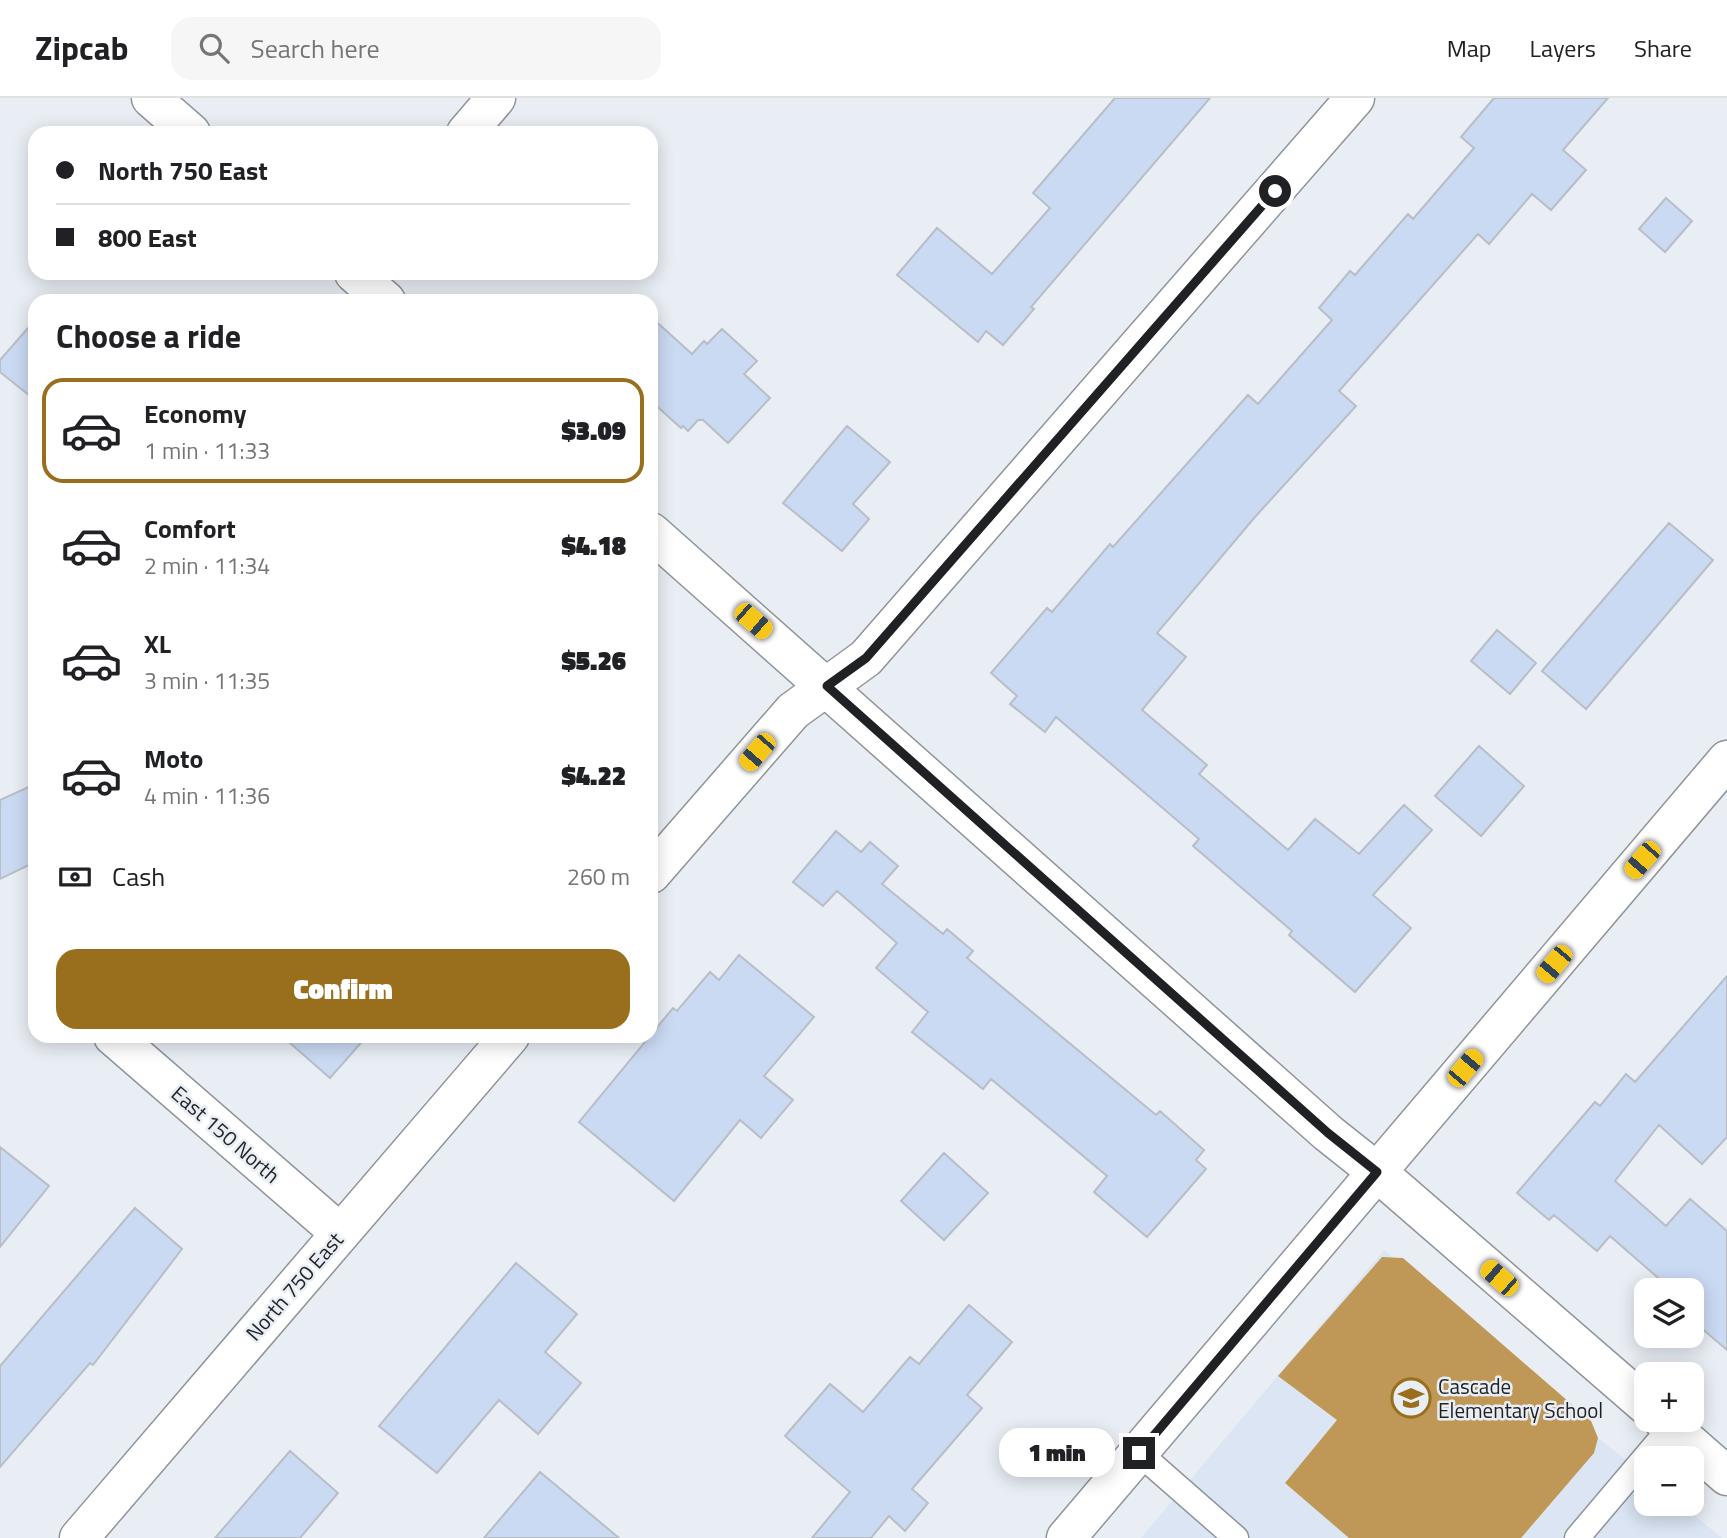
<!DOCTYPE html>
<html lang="en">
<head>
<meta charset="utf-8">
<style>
	body { margin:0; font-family:"Titillium Web",sans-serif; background:#f6f6f6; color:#202124; height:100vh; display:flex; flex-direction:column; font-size:26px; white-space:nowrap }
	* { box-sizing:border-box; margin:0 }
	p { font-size:23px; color:#757577 }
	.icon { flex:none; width:38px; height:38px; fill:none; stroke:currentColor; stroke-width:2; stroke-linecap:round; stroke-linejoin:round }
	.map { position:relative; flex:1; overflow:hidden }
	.details { position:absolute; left:28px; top:196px; width:630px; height:749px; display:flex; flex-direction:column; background:#fff; border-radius:21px; box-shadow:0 4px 18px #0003 }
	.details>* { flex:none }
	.banner { position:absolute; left:28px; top:28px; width:630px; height:154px; border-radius:21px; box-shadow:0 4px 18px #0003; display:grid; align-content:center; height:154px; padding:0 28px; background:#fff }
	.fabs { position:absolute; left:1634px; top:1180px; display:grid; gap:14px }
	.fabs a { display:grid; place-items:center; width:70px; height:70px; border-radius:14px; background:#fff; box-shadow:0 4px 18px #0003; font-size:35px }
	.end { position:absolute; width:32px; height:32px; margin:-16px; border:9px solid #1f2124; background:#fff; box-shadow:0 0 0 4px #fff }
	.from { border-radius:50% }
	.bubble { position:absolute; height:49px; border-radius:21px; background:#fff; box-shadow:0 4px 18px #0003; font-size:23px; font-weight:800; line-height:49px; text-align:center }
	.car { position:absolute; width:21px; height:42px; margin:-21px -10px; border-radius:9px; box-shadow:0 0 5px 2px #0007; background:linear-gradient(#f5c518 24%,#345 0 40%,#f5c518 0 76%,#345 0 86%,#f5c518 0) }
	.banner b { display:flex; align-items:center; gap:24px; height:66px; font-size:26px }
	.banner b+b { border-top:2px solid #e0e0e0 }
	.banner i { width:18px; height:18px; background:#202124 }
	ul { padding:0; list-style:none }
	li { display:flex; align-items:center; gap:21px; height:105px; margin:0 14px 10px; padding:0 14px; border:4px solid transparent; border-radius:21px }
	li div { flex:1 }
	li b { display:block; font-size:26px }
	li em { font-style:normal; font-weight:800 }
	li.active { border-color:#996e1c }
	li>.icon { width:63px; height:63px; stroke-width:1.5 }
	h2 { padding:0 28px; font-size:32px; line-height:84px }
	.pay { display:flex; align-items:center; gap:18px; height:77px; padding:0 28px; font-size:26px }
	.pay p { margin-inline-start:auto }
	.action { display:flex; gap:14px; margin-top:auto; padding:14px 28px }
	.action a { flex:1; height:80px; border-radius:21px; background:#996e1c; color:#fff; font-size:28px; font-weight:800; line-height:80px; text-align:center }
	header { display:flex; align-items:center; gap:42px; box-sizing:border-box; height:98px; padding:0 35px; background:#fff; border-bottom:2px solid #e0e0e0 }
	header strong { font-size:33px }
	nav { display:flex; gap:38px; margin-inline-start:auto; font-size:24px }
	.search { width:490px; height:63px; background:#f6f6f6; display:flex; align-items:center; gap:18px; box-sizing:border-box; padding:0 24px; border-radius:21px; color:#757577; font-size:26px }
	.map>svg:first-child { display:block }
</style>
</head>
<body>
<header>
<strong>Zipcab</strong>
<div class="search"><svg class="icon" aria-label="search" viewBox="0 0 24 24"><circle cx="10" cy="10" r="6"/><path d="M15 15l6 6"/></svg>Search here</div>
<nav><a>Map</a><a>Layers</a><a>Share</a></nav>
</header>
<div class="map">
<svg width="1727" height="1440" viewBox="0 0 1727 1440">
	<rect width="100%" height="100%" fill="#e9eef5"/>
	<path fill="#dbe5f3" d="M 1384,1152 L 1591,1323 L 1598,1340 L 1647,1379 L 1647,1405 L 1679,1405 L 1722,1440 L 1141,1440 Z"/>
	<path fill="#bf9857" d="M 1382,1159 L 1403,1160 L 1591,1323 L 1598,1340 L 1594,1355 L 1521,1440 L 1349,1440 L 1285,1385 L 1337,1322 L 1278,1278 Z"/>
	<path fill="#cadaf3" stroke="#b9bec6" stroke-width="2" d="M 1115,0 L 1210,0 L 1031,209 L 1034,211 L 1003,247 L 986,233 L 978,244 L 897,177 L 937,130 L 992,176 L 1050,110 L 1033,95 Z
		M 1494,0 L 1608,0 L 1563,52 L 1586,72 L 1551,112 L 1532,96 L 1489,146 L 1478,136 L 1339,293 L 1356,308 L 1255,419 L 1157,535 L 1186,559 L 1142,612 L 1207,667 L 1199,676 L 1288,752 L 1315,721 L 1359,756 L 1404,707 L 1432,732 L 1373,797 L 1411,830 L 1355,894 L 1289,837 L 1292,833 L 1193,748 L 1199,741 L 1056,619 L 1045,634 L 1010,606 L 1017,598 L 991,575 L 1047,510 L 1052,514 L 1110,446 L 1113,449 L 1248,297 L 1258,306 L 1332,222 L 1319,210 L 1350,173 L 1355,177 L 1408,116 L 1413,121 L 1474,50 L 1461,39 Z
		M 1666,100 L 1692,123 L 1665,154 L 1639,131 Z
		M 651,219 L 692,256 L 704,243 L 707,246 L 722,231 L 757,263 L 744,276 L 770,300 L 728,345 L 703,322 L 698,322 L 688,333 L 683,328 L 681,330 L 651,303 Z
		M 35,222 L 35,302 L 0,274 L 0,262 Z
		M 847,328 L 890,364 L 853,406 L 869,421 L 842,453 L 783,405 Z
		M 1669,425 L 1713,462 L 1586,611 L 1542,573 Z
		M 1497,532 L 1536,565 L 1510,596 L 1471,563 Z
		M 1479,648 L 1524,688 L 1481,738 L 1435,698 Z
		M 35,686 L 35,764 L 0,781 L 0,702 Z
		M 836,733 L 861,754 L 870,744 L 898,768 L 882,786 L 943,836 L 947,831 L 973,853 L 967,860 L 1156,1017 L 1160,1013 L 1204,1052 L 1196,1062 L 1206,1071 L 1147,1139 L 1094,1094 L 1107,1078 L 991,981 L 983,991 L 912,934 L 928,914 L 876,870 L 897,845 L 837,793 L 823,808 L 793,784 Z
		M 739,857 L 814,919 L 764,978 L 793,1002 L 761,1040 L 740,1022 L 674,1103 L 579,1024 L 673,910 L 677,913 L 710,874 L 719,882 Z
		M 1727,878 L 1727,1039 L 1702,1066 L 1659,1027 L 1615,1083 L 1666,1128 L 1690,1101 L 1727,1133 L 1727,1252 L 1692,1222 L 1692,1192 L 1672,1192 L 1610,1138 L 1597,1153 L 1554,1117 L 1549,1122 L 1517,1095 L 1595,1004 L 1600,1008 L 1626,976 L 1635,984 Z
		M 282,938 L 367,938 L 330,980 Z
		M 0,1049 L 49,1088 L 0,1149 Z
		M 944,1055 L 988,1095 L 944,1142 L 901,1103 Z
		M 135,1110 L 182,1151 L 93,1267 L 90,1265 L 0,1369 L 0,1268 Z
		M 516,1165 L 577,1216 L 545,1254 L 581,1285 L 538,1336 L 499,1302 L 437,1375 L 379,1328 Z
		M 969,1207 L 1012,1244 L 967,1297 L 982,1310 L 912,1391 L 928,1405 L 905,1433 L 889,1418 L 871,1440 L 812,1440 L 850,1394 L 785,1338 L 830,1286 L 863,1314 L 910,1259 L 919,1266 Z
		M 290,1353 L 338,1395 L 300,1440 L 215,1440 Z
		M 540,1374 L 619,1440 L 484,1440 Z"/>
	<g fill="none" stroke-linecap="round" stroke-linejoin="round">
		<g stroke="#8f949b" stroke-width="27">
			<path id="lane" d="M 1139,1355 L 1236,1440
				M 1577,1440 L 1671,1329"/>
		</g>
		<g stroke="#8f949b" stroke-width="41">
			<path id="street" d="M 466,35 L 496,0
				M 651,776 L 793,613 L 866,560 L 1355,0
				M 113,938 L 340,1135
				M 79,1440 L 510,938"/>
		</g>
		<g stroke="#8f949b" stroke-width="41">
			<path id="secondary" d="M 151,0 L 191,35
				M 354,175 L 386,203
				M 651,434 L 1328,1035 L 1377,1074 L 1647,1308
				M 1662,1321 L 1727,1378
				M 1066,1440 L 1727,662"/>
		</g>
		<use href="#lane" stroke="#fff" stroke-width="24"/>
		<use href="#street" stroke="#fff" stroke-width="38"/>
		<use href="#secondary" stroke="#fff" stroke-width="38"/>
	</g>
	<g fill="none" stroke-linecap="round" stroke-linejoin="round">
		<path stroke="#1f2124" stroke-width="9" d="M 1139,1355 L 1377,1074 L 1328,1035 L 827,588 L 866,560 L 1275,93"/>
	</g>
	<defs>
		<g id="school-ring" transform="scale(2.0125)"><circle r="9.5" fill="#e9eef5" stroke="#996e1c" stroke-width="1.5"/><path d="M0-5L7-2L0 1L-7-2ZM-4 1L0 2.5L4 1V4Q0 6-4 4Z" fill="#996e1c"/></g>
	</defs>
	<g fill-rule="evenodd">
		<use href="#school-ring" x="1411" y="1300"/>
	</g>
	<g text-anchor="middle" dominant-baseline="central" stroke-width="5" stroke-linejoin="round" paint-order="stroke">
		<g font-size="21" fill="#1f2124" stroke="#e9eef5">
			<text transform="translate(226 1036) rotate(41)">East 150 North</text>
			<text transform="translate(294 1188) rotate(-49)">North 750 East</text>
		</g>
		<g font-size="21" fill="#1f2124" stroke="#e9eef5" text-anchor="start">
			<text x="1438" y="1288">Cascade<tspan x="1438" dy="24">Elementary School</tspan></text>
		</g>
	</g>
</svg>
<div class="fabs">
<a><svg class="icon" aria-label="layers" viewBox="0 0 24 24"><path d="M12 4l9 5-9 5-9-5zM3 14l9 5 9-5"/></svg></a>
<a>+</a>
<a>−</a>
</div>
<i class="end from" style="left:1275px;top:93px"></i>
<i class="end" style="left:1139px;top:1355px"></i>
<div class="bubble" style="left:999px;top:1330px;width:116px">1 min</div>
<i class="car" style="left:753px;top:523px;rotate:131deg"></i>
<i class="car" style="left:757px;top:654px;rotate:221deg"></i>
<i class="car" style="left:1642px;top:762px;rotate:221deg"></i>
<i class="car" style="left:1554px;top:866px;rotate:220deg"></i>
<i class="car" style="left:1465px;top:970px;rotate:40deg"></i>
<i class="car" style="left:1499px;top:1180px;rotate:311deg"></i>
<div class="banner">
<b><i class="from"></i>North 750 East</b>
<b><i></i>800 East</b>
</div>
<section class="details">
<h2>Choose a ride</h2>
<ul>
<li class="active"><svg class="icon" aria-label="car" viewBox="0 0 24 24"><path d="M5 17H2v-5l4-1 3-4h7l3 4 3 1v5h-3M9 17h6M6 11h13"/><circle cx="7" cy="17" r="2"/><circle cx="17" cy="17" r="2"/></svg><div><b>Economy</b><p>1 min · 11:33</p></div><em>$3.09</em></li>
<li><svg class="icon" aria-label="car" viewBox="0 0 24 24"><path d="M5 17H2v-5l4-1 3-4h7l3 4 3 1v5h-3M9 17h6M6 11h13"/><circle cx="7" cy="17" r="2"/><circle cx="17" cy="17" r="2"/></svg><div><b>Comfort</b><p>2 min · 11:34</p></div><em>$4.18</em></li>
<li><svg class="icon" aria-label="car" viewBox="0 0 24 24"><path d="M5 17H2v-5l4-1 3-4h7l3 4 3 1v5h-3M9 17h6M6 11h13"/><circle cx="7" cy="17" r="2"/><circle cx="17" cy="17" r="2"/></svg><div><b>XL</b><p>3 min · 11:35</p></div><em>$5.26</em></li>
<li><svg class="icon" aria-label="car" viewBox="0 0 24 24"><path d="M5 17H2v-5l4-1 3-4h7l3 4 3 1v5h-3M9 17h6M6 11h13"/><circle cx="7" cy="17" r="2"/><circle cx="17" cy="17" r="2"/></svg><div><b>Moto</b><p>4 min · 11:36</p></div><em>$4.22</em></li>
</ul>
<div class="pay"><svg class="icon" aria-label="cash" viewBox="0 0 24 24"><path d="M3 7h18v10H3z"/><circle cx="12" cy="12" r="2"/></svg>Cash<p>260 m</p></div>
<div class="action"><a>Confirm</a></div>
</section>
</div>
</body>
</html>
